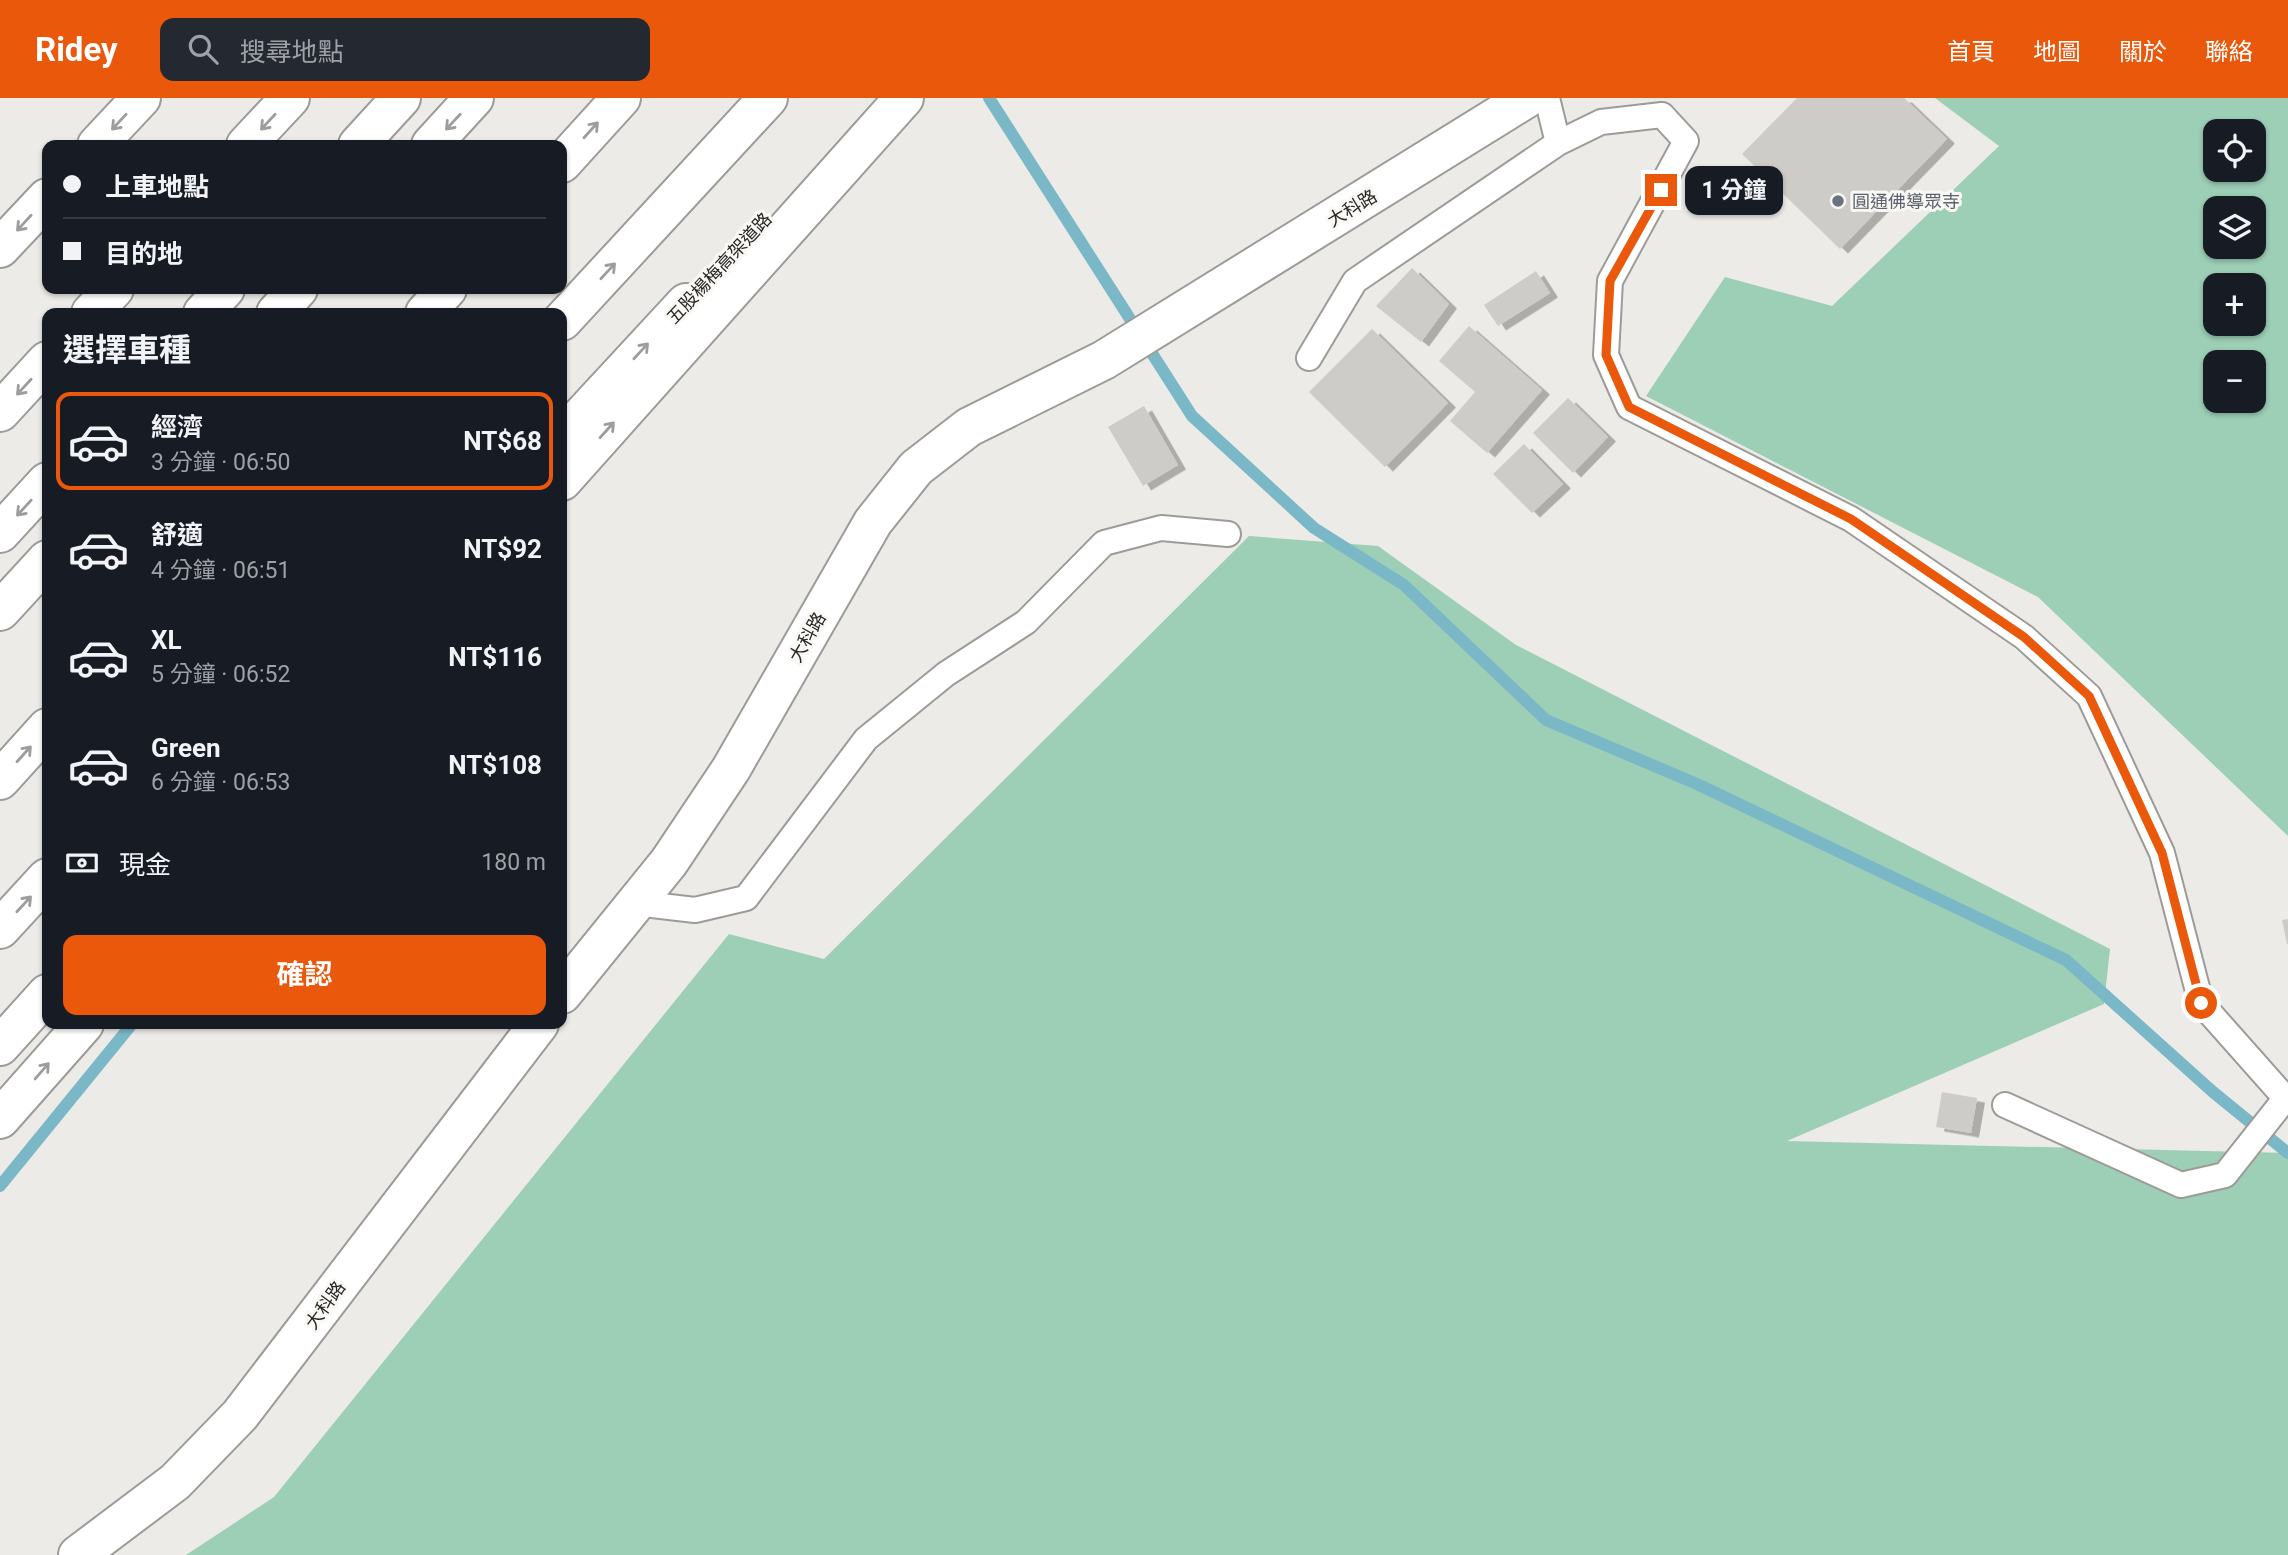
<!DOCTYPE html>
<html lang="zh-TW">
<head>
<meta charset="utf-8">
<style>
	body { margin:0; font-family:Roboto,"Noto Sans TC",sans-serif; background:#242831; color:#f1f3f6; height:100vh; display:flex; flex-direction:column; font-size:26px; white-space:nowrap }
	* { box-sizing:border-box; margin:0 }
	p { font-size:23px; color:#9ea1a6 }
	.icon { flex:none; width:38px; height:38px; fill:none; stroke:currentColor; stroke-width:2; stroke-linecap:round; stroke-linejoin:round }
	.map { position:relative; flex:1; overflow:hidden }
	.panel { position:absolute; left:42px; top:210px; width:525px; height:721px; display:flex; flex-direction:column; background:#171b24; border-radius:14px; box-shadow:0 2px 5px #0004 }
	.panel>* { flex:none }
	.banner { position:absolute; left:42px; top:42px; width:525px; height:154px; border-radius:14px; box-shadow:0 2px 5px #0004; display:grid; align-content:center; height:154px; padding:0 21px; background:#171b24 }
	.controls { position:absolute; left:2203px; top:21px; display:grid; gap:14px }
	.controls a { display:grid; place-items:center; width:63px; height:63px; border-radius:14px; background:#171b24; box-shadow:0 2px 5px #0004; font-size:35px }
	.end { position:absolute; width:32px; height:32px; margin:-16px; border:9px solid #ea580c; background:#fff; box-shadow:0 0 0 4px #fff }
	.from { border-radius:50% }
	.bubble { position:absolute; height:49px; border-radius:14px; background:#171b24; box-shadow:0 2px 5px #0004; font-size:23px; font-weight:700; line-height:49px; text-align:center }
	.banner b { display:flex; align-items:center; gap:24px; height:66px; font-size:26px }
	.banner b+b { border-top:2px solid #363941 }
	.banner i { width:18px; height:18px; background:#f1f3f6 }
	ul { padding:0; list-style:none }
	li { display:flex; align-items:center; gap:21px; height:98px; margin:0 14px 10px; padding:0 7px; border:4px solid transparent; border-radius:14px }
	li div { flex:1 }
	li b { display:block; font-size:26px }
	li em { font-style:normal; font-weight:700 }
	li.on { border-color:#ea580c }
	li>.icon { width:63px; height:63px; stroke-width:1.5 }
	h2 { padding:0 21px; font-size:32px; line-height:84px }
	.pay { display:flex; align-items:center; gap:18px; height:77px; padding:0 21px; font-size:26px }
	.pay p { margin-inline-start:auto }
	.primary-button { display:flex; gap:14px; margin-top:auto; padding:14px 21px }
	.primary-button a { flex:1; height:80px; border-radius:14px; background:#ea580c; color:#fff; font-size:28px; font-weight:700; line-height:80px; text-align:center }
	header { display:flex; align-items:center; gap:42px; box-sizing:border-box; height:98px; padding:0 35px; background:#ea580c; color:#fff }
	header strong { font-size:33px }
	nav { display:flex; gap:38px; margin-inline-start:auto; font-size:24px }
	.search { width:490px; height:63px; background:#242831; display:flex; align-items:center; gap:18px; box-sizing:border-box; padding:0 24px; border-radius:14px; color:#9ea1a6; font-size:26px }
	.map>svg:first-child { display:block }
</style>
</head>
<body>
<header>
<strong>Ridey</strong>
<div class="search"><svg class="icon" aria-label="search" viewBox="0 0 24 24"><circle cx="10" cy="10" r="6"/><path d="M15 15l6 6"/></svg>搜尋地點</div>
<nav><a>首頁</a><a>地圖</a><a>關於</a><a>聯絡</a></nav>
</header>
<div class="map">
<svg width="2288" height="1457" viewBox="0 0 2288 1457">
	<defs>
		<filter id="shadow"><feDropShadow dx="8" dy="4.5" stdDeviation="0" flood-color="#0004"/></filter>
	</defs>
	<rect width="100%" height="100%" fill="#edebe7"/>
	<path fill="#9dceb6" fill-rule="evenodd" d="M 1935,0 L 2288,0 L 2288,738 L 2038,499 L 1646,298 L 1725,179 L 1832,208 L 1999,48 ZM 2216,33 L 2254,33 L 2254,72 L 2216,72 ZM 2216,110 L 2254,110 L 2254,149 L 2216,149 ZM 2216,187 L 2254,187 L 2254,226 L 2216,226 ZM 2216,264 L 2254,264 L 2254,303 L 2216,303 Z
		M 1249,438 L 1378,448 L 1516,547 L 2110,851 L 2104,906 L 1787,1043 L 2288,1055 L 2288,1457 L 186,1457 L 274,1399 L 729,836 L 824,861 Z"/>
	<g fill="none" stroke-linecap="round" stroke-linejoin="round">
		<path stroke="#7ab8c8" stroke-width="12" d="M 989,0 L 1192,318 L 1314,430 L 1404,487 L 1546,622 L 1697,686 L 2066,862 L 2213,994 L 2288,1055
			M 0,1088 L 132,926"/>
	</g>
	<path fill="#ceccc9" filter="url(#shadow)" d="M 1797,0 L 1904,0 L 1947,41 L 1840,151 L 1742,56 Z
		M 1412,170 L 1449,206 L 1421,244 L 1376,208 Z
		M 1536,173 L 1550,195 L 1498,228 L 1484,207 Z
		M 1469,228 L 1542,292 L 1487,355 L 1450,323 L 1475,294 L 1439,263 Z
		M 1372,231 L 1448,305 L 1385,369 L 1309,294 Z
		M 1568,300 L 1608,339 L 1573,375 L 1533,335 Z
		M 1144,308 L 1178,367 L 1143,388 L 1108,329 Z
		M 1524,346 L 1563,386 L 1532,415 L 1493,376 Z
		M 2288,821 L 2288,846 L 2287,846 L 2282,822 Z
		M 1942,994 L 1977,1000 L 1971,1035 L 1936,1029 Z"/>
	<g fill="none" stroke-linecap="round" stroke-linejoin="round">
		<g stroke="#9d9b98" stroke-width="28">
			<path id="service" d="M 1547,0 L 1558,45 L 1601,24 L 1662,17 L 1686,43 L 1610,183 L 1606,257 L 1629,309 L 1851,421 L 2024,539 L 2089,598 L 2162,755 L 2201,905 L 2288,1003
				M 1309,260 L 1355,183 L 1558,45
				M 635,805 L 695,812 L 746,800 L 866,641 L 946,576 L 1026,524 L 1104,445 L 1161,430 L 1228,436
				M 2005,1007 L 2181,1087 L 2225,1077 L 2285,1001"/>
		</g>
		<g stroke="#9d9b98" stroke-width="42">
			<path id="tertiary" d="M 562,896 L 669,764 L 731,671 L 873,424 L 916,370 L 969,329 L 1104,262 L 1527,0
				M 78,1457 L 175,1384 L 240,1317 L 539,926"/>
		</g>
		<g stroke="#9d9b98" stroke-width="42">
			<path id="motorway" d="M 97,47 L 141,0
				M 246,47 L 290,0
				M 358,47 L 401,0
				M 431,47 L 474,0
				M 562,65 L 621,0
				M 0,150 L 47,100
				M 91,215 L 114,191
				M 203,215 L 225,191
				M 276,215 L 298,191
				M 425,215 L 447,191
				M 562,223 L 768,0
				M 0,314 L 47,263
				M 562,339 L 686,205
				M 562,383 L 904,0
				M 0,435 L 47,384
				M 0,513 L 47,462
				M 0,682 L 47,630
				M 0,831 L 47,780
				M 0,948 L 47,896
				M 0,1021 L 84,926"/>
		</g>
		<use href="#service" stroke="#fff" stroke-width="24"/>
		<use href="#tertiary" stroke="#fff" stroke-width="38"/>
		<use href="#motorway" stroke="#fff" stroke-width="38"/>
	</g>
	<defs><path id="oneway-shaft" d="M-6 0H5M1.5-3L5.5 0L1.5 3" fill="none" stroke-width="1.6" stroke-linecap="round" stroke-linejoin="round" transform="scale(1.75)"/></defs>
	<g stroke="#9d9d9c">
		<use href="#oneway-shaft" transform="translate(119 24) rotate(133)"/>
		<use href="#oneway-shaft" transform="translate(268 24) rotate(133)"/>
		<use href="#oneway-shaft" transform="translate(453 24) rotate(133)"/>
		<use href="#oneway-shaft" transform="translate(591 32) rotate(-48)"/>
		<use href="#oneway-shaft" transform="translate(24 125) rotate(133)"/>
		<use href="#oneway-shaft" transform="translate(608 173) rotate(-47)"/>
		<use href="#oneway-shaft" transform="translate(641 253) rotate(-47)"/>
		<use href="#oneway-shaft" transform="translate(24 289) rotate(133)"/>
		<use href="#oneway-shaft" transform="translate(607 332) rotate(-48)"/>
		<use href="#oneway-shaft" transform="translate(24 410) rotate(133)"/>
		<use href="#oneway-shaft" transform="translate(24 656) rotate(-48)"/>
		<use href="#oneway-shaft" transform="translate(24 806) rotate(-47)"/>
		<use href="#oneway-shaft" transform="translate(42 973) rotate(-49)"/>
	</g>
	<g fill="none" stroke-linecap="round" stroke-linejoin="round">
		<path stroke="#ea580c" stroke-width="9" d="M 1661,92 L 1610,183 L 1606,257 L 1629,309 L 1851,421 L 2024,539 L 2089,598 L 2162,755 L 2201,905"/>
	</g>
	<circle fill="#6b7280" stroke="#faf8f5" stroke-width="2.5" cx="1838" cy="103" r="7"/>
	<g text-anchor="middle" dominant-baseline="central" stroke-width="6" stroke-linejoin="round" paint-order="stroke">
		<g font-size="18" fill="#5b616d" stroke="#faf8f5" text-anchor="start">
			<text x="1852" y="103">圓通佛導眾寺</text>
		</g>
		<g font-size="18" fill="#262624" stroke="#faf8f5">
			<text transform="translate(1352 110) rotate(-31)">大科路</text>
			<text transform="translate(719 170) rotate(-47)">五股楊梅高架道路</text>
			<text transform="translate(807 539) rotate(-60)">大科路</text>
			<text transform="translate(325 1207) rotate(-54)">大科路</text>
		</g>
	</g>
</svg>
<div class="controls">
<a><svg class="icon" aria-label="locate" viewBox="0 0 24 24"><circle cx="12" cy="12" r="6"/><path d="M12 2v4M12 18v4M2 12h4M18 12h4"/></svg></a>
<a><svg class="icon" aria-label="layers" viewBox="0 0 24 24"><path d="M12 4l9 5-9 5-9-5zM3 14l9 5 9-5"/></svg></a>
<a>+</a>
<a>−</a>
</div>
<i class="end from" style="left:2201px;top:905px"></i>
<i class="end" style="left:1661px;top:92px"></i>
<div class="bubble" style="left:1685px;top:68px;width:98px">1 分鐘</div>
<div class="banner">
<b><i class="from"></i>上車地點</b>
<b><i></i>目的地</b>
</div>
<section class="panel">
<h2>選擇車種</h2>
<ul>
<li class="on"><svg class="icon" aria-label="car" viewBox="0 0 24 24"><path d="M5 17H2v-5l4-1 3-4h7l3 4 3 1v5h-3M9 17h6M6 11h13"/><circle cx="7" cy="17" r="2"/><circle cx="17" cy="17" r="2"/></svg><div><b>經濟</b><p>3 分鐘 · 06:50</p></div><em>NT$68</em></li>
<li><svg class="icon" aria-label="car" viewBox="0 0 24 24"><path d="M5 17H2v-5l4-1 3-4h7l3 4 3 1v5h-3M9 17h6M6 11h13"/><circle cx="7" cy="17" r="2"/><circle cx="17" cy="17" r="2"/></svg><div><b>舒適</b><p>4 分鐘 · 06:51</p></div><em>NT$92</em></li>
<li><svg class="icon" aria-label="car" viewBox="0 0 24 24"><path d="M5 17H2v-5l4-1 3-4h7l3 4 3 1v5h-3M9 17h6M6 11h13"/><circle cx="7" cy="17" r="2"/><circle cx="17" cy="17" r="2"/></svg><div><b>XL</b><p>5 分鐘 · 06:52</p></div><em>NT$116</em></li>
<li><svg class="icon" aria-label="car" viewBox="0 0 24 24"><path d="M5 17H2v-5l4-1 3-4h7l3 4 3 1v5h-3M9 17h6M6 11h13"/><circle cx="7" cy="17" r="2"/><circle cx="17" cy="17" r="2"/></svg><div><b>Green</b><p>6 分鐘 · 06:53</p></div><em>NT$108</em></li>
</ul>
<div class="pay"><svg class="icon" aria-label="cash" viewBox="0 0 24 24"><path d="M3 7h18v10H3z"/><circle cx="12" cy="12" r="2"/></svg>現金<p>180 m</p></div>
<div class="primary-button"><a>確認</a></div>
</section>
</div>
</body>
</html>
